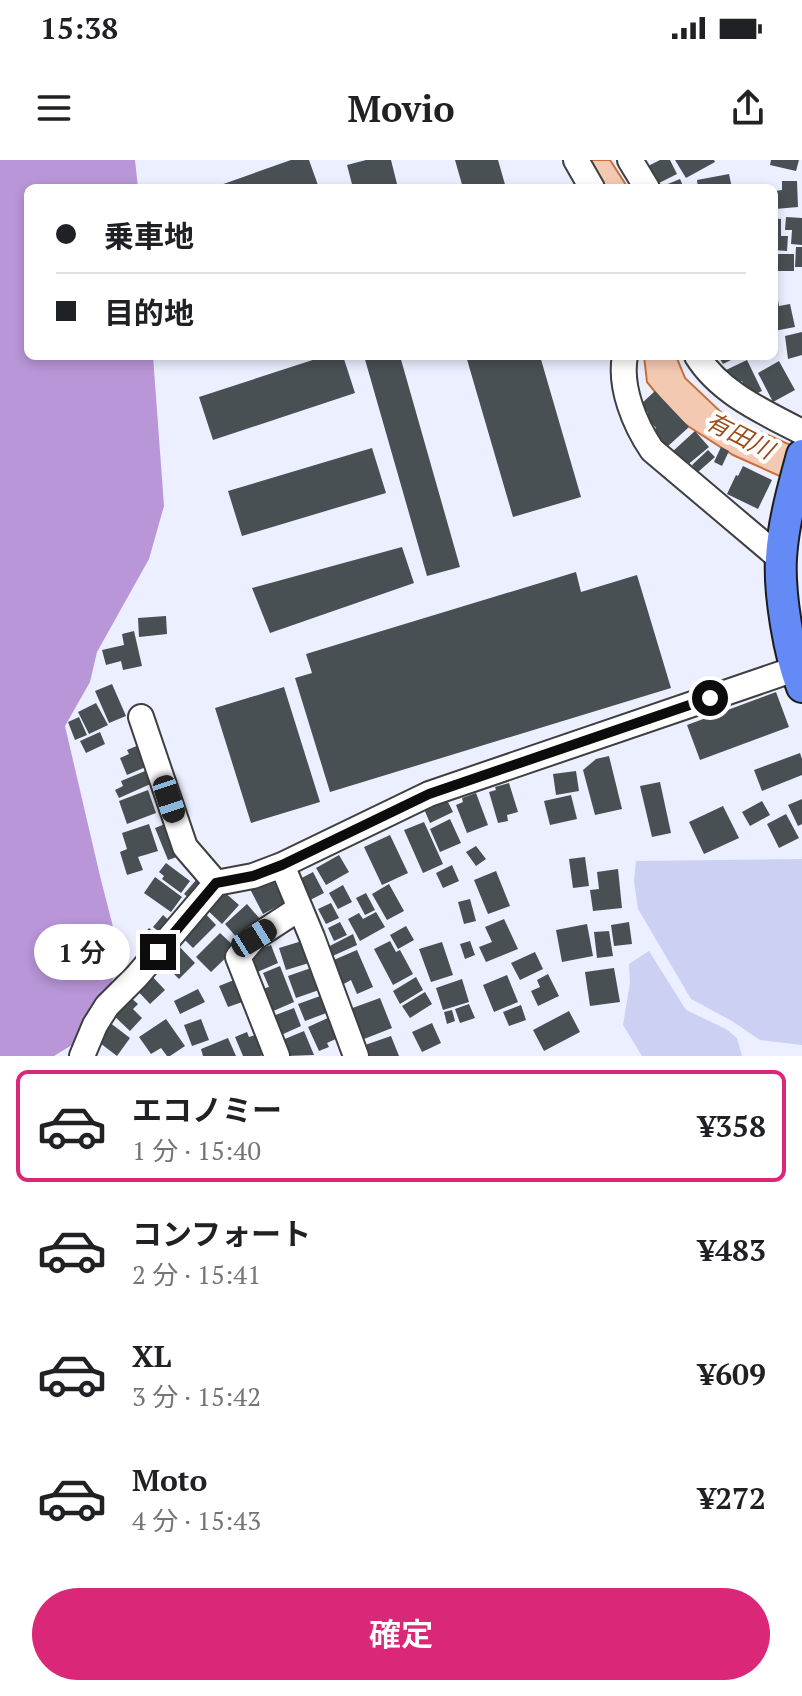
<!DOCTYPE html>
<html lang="ja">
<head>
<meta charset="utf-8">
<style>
	body { margin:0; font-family:"PT Serif","Noto Sans JP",serif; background:#f6f6f6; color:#202124; height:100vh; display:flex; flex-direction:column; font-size:30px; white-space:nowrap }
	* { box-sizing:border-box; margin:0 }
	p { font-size:26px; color:#757577 }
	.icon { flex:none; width:44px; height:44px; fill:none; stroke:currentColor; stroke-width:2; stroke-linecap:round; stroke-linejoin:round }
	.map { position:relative; height:896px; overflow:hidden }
	.side { display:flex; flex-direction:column; background:#fff; flex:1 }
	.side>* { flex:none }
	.guide { position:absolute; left:24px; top:24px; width:754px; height:176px; border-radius:12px; box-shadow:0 4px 12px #0003; display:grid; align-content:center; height:176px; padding:0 32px; background:#fff }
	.end { position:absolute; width:36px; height:36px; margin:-18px; border:10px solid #0c0c0c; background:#fff; box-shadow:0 0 0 4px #fff }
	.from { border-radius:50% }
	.bubble { position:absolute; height:56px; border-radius:28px; background:#fff; box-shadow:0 4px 12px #0003; font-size:26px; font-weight:600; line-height:56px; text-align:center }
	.car { position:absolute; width:24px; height:48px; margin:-24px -12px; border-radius:10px; box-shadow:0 0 6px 2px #0007; background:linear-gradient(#222 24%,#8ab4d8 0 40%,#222 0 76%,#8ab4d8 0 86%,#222 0) }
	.guide b { display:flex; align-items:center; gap:28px; height:76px; font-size:30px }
	.guide b+b { border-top:2px solid #e0e0e0 }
	.guide i { width:20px; height:20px; background:#202124 }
	ul { padding:14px 0 0; list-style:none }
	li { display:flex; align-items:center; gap:24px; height:112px; margin:0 16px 12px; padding:0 16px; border:4px solid transparent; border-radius:12px }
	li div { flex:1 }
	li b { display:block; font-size:30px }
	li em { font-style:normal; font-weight:600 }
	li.active { border-color:#db2777 }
	li>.icon { width:72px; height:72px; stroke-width:1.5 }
	.cta { display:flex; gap:16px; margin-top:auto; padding:16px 32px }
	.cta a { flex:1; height:92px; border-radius:48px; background:#db2777; color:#fff; font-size:32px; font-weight:600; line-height:92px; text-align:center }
	.status { display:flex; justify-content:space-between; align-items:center; height:56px; padding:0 40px; background:#fff; direction:ltr }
	.status svg { height:22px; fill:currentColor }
	header { display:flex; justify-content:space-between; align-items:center; height:104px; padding:0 32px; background:#fff; font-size:36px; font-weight:600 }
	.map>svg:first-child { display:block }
</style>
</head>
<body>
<div class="status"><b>15:38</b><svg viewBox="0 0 49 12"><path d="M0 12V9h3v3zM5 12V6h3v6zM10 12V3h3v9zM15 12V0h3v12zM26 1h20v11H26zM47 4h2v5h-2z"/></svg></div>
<header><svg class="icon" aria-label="menu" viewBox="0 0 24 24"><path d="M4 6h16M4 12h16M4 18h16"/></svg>Movio<svg class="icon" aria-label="share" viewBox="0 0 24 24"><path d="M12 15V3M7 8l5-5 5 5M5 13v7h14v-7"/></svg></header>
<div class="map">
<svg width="802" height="896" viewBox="0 0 802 896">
	<rect width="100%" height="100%" fill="#ebefff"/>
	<path fill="#ccd0f3" d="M 802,699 L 802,885 L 760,880 L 732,861 L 691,839 L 638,749 L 634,721 L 636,701 Z
		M 649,791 L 686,850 L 726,869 L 737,878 L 742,896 L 642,896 L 623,865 L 630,823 L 629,804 Z"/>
	<path fill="#b996d8" d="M 0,0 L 135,0 L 138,28 L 28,28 L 28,196 L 153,196 L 164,346 L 149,399 L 97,492 L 90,522 L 65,566 L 100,716 L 122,802 L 80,880 L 54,896 L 0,896 Z"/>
	<path fill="#f4c9b1" stroke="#c9703a" stroke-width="2" d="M 584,0 L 610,0 L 628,28 L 601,28 Z
		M 644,196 L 676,196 L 685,218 L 725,256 L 802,290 L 802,326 L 733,295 L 677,259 L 647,222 Z"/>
	<path fill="#485054" d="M 291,0 L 309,0 L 319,28 L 212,28 Z
		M 366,0 L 391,0 L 398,28 L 353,28 L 347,5 Z
		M 455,0 L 498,0 L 506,28 L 463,28 Z
		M 660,0 L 670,0 L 677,14 L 655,25 L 646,7 Z
		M 675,0 L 714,0 L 715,2 L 686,18 Z
		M 771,0 L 799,0 L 796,11 L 770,5 Z
		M 729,14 L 732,28 L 698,28 L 697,20 Z
		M 680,19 L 684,28 L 658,28 Z
		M 782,21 L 797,21 L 798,47 L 775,49 L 774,31 L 782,30 Z
		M 786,57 L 802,58 L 802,85 L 791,84 L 792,70 L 785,70 Z
		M 774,58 L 781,59 L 781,76 L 788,76 L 787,91 L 774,90 Z
		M 796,87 L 802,87 L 802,107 L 795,107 Z
		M 774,94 L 794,94 L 794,111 L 774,111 Z
		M 777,134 L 779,146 L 790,144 L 795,167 L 774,171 L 774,135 Z
		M 802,172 L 802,195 L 788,199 L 785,176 Z
		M 325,196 L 343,196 L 355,233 L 213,280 L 199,237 Z
		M 364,196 L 400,196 L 460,407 L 427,416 Z
		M 466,196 L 540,196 L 581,337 L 513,357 Z
		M 718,196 L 739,196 L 723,204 Z
		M 747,200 L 762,231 L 749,237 L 742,221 L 733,225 L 726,210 Z
		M 779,201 L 795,230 L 773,242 L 758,213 Z
		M 655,231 L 689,267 L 667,287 L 653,271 L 656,268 L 645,256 L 648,253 L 641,244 Z
		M 695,271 L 709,287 L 685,307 L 672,292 Z
		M 721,287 L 729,291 L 722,306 L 714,302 Z
		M 372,288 L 386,333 L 242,376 L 228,331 Z
		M 708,290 L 715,297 L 698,312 L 692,305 Z
		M 743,306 L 772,320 L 758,349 L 727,334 L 736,315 L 738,316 Z
		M 402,387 L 414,423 L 270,473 L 252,428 Z
		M 576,412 L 581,432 L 637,415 L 671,528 L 330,632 L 295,518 L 312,513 L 306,494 Z
		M 166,456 L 167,474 L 139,477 L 138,458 Z
		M 134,471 L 142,506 L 123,510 L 121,501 L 106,505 L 102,490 L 124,485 L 122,474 Z
		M 112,524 L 126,556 L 109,563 L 95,531 Z
		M 284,527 L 320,642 L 251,663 L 215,548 Z
		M 776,532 L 789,567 L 700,600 L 687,565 Z
		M 96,543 L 108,565 L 89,574 L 78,552 Z
		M 79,557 L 87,575 L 75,580 L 68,562 Z
		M 100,572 L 105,584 L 86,593 L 80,581 Z
		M 139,585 L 148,606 L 127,615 L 120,598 L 129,594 L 127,590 Z
		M 800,593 L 802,599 L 802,615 L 762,631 L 754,610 Z
		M 609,596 L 622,649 L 595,655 L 583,610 L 596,599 Z
		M 150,609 L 155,622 L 119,638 L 115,630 L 123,626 L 121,621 Z
		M 576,611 L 579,631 L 556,635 L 553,614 Z
		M 660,622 L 671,673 L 652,677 L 640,626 Z
		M 509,623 L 518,652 L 507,655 L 508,661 L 498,663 L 489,632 L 496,630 L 495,627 Z
		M 148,630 L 156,653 L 127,664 L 119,641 Z
		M 476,633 L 488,665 L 467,673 L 456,645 L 463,642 L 462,638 Z
		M 571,635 L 577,659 L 550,665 L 544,641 Z
		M 446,638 L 453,652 L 430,663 L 424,649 Z
		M 802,639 L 802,664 L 798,666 L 788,645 Z
		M 762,641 L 770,655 L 750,666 L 742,652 Z
		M 723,646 L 739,678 L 704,694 L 689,662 Z
		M 786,654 L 799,678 L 779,688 L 767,664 Z
		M 450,659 L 461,683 L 440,692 L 430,669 Z
		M 170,662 L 183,695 L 168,700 L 155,668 Z
		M 424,662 L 443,704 L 423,713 L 404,670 Z
		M 149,664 L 158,691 L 138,697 L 143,710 L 127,715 L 120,692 L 127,689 L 122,673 Z
		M 390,675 L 408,713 L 382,725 L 364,687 Z
		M 476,686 L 486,699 L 476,706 L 466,692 Z
		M 339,695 L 349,712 L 326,725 L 316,708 Z
		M 585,697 L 589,726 L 573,728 L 569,699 Z
		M 166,703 L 190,721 L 181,733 L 162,719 L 164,716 L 159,712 Z
		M 452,705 L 459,721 L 443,728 L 436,713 Z
		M 618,709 L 622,748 L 593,751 L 590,730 L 599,729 L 597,712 Z
		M 496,711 L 510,746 L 488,754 L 474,720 Z
		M 313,712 L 324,733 L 306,742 L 296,721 Z
		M 155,717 L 182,737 L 171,752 L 144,733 Z
		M 272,718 L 284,743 L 263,754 L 250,729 Z
		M 196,720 L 206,728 L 194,742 L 184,734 Z
		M 389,724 L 404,751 L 387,760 L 372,734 Z
		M 343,725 L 352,742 L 338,749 L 329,733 Z
		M 222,730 L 239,745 L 222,764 L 204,747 Z
		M 366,733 L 375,750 L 365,755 L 356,738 Z
		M 470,739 L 476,761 L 464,764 L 458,742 Z
		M 331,743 L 339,758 L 326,764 L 318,749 Z
		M 247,744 L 260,759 L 238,779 L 225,764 Z
		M 203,751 L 216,765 L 193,788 L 180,775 Z
		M 376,752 L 385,767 L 360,781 L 348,759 L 359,753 L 363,759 Z
		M 163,755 L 173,764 L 164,776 L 153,767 Z
		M 504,759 L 518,789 L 486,802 L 479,787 L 492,782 L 485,767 Z
		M 340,762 L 347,775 L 334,781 L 328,768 Z
		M 629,762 L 632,784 L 614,786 L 611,765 Z
		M 587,764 L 593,796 L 562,802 L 556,770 Z
		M 406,766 L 414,780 L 398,789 L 390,775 Z
		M 149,768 L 163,779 L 152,792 L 138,781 Z
		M 609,771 L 613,796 L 597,798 L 594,772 Z
		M 220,773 L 236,788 L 211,812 L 196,797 Z
		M 353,774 L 357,785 L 326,799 L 322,790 Z
		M 302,781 L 309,803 L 286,810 L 279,788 Z
		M 390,781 L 396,792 L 400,790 L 413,814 L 393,825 L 374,789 Z
		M 470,781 L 475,795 L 465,799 L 460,784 Z
		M 175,782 L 195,803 L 179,819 L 159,799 Z
		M 442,782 L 453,815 L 431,822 L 419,789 Z
		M 271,785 L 278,803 L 255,813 L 247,794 Z
		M 357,790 L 373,827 L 357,834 L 351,820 L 340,826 L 329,802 Z
		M 535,792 L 543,809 L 520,820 L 511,803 Z
		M 280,806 L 294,842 L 271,852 L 262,829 L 269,827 L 263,813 Z
		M 311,808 L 319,830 L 296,838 L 288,816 Z
		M 614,808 L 620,842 L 590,846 L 585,812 Z
		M 149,813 L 165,830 L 150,844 L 134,827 Z
		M 548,814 L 559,836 L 538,846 L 531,831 L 540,827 L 537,820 Z
		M 507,815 L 518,842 L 494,852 L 483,825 Z
		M 416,817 L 423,830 L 400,844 L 393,831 Z
		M 239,818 L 248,840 L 228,847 L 219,826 Z
		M 462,819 L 469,842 L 443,850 L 436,828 Z
		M 198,829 L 205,842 L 180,854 L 174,841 Z
		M 425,832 L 432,844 L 410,858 L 402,846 Z
		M 323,835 L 329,852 L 305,861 L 298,844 Z
		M 129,836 L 138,844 L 133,849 L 142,858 L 130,871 L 112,854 Z
		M 380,838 L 392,868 L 359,881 L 347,850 Z
		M 469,844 L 475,858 L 460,863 L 455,849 Z
		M 521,845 L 526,860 L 509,866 L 503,852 Z
		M 294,848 L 301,866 L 281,875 L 273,856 Z
		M 452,850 L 455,861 L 447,864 L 444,852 Z
		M 569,851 L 580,872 L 544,891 L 533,870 Z
		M 330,857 L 340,877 L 327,883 L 329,887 L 319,891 L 308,867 Z
		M 166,859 L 185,886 L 170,896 L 167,896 L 161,888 L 151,894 L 139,877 Z
		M 201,859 L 209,880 L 192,886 L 184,865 Z
		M 109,862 L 130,878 L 117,896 L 96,880 Z
		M 432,863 L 441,883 L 422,892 L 412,872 Z
		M 304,871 L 314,895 L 286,896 L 280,881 Z
		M 247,872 L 249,877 L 261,873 L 269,892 L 260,896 L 243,896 L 235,877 Z
		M 391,876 L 399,896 L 369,896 L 365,885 Z
		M 228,878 L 236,896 L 203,896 L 201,889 Z"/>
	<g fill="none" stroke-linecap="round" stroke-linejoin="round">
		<g stroke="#3f3f3f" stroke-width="28">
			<path id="minor" d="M 576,0 L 592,28
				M 630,0 L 647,28
				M 625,196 C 619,227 635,265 652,290 L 781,399
				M 697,196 C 720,233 764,252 802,272
				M 141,557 L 185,687 L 216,723 L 253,716 L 282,705 L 429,634 L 795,509
				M 282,705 L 312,777 L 356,896
				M 82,896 L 95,865 L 107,846 L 137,816 L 216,723
				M 277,896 L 238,797 L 254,778 L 300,748"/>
		</g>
		<g stroke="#1d1d1d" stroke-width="34">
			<path id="major" d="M 802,295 C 793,328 783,364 781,398 C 779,434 789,494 802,527"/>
		</g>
		<use href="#minor" stroke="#fff" stroke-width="24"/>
		<use href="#major" stroke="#648bf5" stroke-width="30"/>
	</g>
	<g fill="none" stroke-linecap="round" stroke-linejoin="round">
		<path stroke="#0c0c0c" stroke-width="10" d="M 158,792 L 216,723 L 253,716 L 282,705 L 429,634 L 710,538"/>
	</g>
	<g text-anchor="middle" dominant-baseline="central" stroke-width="8" stroke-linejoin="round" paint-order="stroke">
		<g font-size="24" font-style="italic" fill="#9a4e19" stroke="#fff">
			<text transform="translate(740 275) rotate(27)">有田川</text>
		</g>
	</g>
</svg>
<i class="end from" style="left:710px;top:538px"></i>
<i class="end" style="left:158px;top:792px"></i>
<div class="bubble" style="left:34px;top:764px;width:96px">1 分</div>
<i class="car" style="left:169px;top:639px;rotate:162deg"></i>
<i class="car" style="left:254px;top:778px;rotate:58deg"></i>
<div class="guide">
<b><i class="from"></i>乗車地</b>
<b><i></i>目的地</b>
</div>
</div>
<section class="side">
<ul>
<li class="active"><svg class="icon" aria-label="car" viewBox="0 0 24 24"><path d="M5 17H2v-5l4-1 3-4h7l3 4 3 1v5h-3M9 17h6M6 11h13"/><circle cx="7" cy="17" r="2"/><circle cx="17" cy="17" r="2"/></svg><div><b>エコノミー</b><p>1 分 · 15:40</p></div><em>¥358</em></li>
<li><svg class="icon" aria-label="car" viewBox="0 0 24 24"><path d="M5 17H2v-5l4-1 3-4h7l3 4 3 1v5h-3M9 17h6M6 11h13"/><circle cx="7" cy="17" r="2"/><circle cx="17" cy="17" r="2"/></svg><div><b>コンフォート</b><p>2 分 · 15:41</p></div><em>¥483</em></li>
<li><svg class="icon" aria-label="car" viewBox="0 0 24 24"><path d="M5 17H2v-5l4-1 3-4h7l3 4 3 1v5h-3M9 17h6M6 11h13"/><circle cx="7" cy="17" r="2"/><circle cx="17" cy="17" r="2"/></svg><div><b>XL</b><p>3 分 · 15:42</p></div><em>¥609</em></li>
<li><svg class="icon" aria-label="car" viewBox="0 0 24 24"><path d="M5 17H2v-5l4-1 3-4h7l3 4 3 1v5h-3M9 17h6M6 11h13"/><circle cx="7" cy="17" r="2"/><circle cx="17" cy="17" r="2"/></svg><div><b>Moto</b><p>4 分 · 15:43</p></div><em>¥272</em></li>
</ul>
<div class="cta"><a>確定</a></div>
</section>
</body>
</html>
